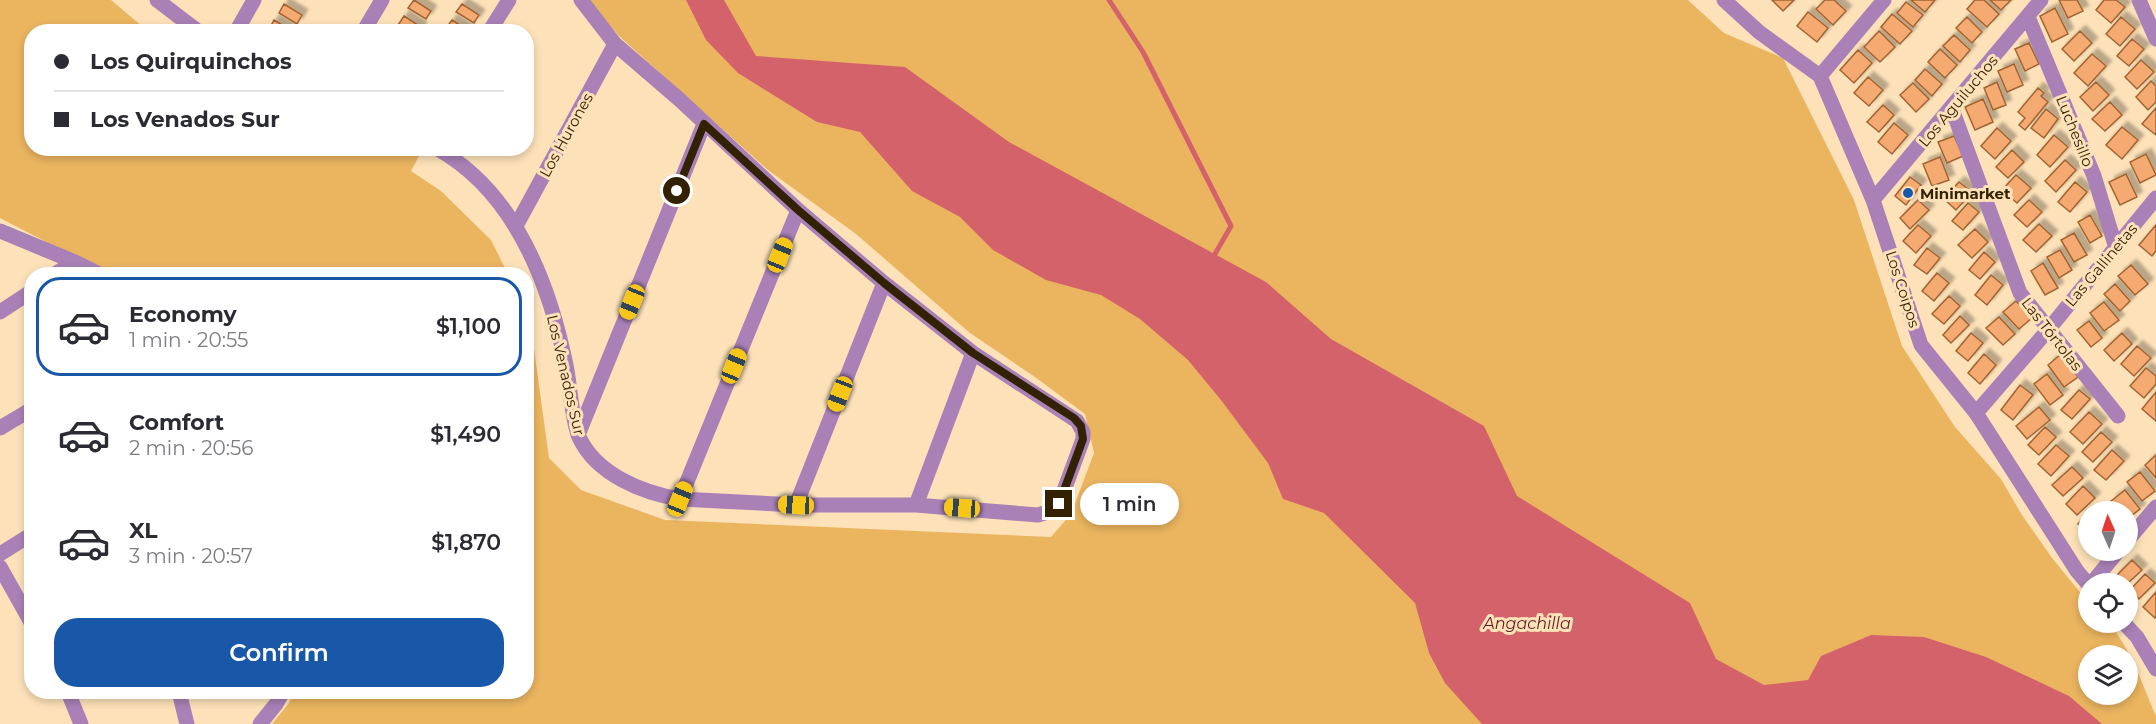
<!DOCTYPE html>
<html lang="en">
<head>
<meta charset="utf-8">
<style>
	body { margin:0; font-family:Montserrat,sans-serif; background:#f2f2f3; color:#2b2b33; height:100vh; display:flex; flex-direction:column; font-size:22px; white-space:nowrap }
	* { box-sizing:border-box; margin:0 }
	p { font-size:20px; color:#7c7c81 }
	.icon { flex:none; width:33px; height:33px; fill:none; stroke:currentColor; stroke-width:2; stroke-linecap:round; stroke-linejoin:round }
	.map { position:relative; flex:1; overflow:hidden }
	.details { position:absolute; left:24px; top:267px; width:510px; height:432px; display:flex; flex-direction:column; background:#fff; border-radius:24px; box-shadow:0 3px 9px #0003 }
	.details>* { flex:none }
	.hud { position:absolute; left:24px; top:24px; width:510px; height:132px; border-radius:24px; box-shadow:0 3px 9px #0003; display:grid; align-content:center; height:132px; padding:0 30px; background:#fff }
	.needle { width:39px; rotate:357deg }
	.tools { position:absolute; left:2078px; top:501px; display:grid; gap:12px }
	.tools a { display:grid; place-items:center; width:60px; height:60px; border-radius:50%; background:#fff; box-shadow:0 3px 9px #0003; font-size:30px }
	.end { position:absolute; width:27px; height:27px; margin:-14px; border:8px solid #332103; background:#fff; box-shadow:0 0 0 3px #fff }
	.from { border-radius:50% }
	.bubble { position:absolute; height:42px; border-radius:21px; background:#fff; box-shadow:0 3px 9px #0003; font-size:20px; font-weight:600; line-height:42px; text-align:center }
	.car { position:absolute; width:18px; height:36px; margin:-18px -9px; border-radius:8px; box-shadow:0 0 4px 2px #0007; background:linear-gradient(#f5c518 24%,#345 0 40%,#f5c518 0 76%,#345 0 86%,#f5c518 0) }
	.hud b { display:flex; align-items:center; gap:21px; height:57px; font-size:22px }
	.hud b+b { border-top:2px solid #e1e1e2 }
	.hud i { width:15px; height:15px; background:#2b2b33 }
	ul { padding:10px 0 0; list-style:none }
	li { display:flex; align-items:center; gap:18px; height:99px; margin:0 12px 9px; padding:0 18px; border:3px solid transparent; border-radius:24px }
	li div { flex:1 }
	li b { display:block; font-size:22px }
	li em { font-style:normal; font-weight:600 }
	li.on { border-color:#1957a8 }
	li>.icon { width:54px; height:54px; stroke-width:1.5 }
	.button { display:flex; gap:12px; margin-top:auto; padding:12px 30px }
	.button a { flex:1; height:69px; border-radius:24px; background:#1957a8; color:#fff; font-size:24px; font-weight:600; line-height:69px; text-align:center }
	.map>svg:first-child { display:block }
</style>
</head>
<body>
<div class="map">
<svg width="2156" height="724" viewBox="0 0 2156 724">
	<defs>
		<filter id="shadow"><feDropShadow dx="5.5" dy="-5.5" stdDeviation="1.5" flood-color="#0004"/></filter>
	</defs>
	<rect width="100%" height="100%" fill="#fde2b9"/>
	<path fill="#ebb560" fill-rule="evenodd" d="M 0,0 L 111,0 L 148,31 L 32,32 L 32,148 L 401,149 L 419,156 L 411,171 L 441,191 L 491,240 L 508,274 L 117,274 L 54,246 L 0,218 Z
		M 587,0 L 1688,0 L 1724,33 L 1783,58 L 1854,200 L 1902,346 L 1955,427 L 2001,479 L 2022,515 L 2052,558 L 2088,602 L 2088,622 L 2108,623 C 2130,646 2143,686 2156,716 L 2156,724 L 272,724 L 289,703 L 293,692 L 526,692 L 527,320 L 532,334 L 549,458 L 581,490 L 665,520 L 1051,537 L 1071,514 L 1094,453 L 1085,414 L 1035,377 L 970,333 L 856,234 L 768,170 L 619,36 ZM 2088,656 L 2127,656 L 2127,694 L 2088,694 Z"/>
	<path fill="#d4626b" d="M 686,0 L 724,0 L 756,56 L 905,67 L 1009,142 L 1266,282 L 1331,339 L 1484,426 L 1517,496 L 1690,603 L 1716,659 L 1764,685 L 1808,680 L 1821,656 L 1871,635 L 1924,637 L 1986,657 L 2069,696 L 2102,724 L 1482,724 L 1445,683 L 1429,653 L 1415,603 L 1324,513 L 1283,499 L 1268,463 L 1221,400 L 1188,360 L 1140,319 L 1101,295 L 1046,280 L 993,250 L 960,217 L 912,191 L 860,132 L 817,122 L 738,73 L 706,40 Z"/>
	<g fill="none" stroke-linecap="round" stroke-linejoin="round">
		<path stroke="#d4626b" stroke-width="5" d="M 1109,0 L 1143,52 L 1231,226 L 1215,254"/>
	</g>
	<path fill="#f5aa71" stroke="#a16433" stroke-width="1.5" filter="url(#shadow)" d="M 414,0 L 431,11 L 426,19 L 408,8 Z
		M 1772,0 L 1794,0 L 1783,11 Z
		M 1825,0 L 1834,0 L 1846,11 L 1833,25 L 1816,9 Z
		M 1911,0 L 1935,0 L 1925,12 Z
		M 1975,0 L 1984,0 L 1999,14 L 1987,27 L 1967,9 Z
		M 1990,0 L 2011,0 L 2001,10 Z
		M 2059,0 L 2077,0 L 2083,11 L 2068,18 Z
		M 2104,0 L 2116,0 L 2125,7 L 2111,23 L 2096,10 Z
		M 1906,2 L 1923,15 L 1913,27 L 1897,13 Z
		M 284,4 L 302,15 L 297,24 L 279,13 Z
		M 462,4 L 479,15 L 474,23 L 456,12 Z
		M 2055,8 L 2068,34 L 2052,42 L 2040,16 Z
		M 1808,12 L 1828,28 L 1817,42 L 1797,26 Z
		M 1892,14 L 1912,31 L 1900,44 L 1881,27 Z
		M 404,16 L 421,27 L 419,32 L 409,32 L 398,25 Z
		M 1967,17 L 1982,32 L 1972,43 L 1956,28 Z
		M 2121,17 L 2135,29 L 2120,46 L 2106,34 Z
		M 274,20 L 292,31 L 292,32 L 273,32 L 269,29 Z
		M 452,20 L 469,31 L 469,32 L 451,32 L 446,28 Z
		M 1879,31 L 1895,47 L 1880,62 L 1864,47 Z
		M 2080,31 L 2092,43 L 2074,61 L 2062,49 Z
		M 1954,35 L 1970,50 L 1960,62 L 1943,46 Z
		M 2132,39 L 2144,49 L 2129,66 L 2117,56 Z
		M 2029,43 L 2039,64 L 2025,71 L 2015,49 Z
		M 1940,49 L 1957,65 L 1945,78 L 1928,62 Z
		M 1858,50 L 1872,63 L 1854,83 L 1840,70 Z
		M 2092,54 L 2106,66 L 2088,86 L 2074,73 Z
		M 2141,60 L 2154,72 L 2137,89 L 2125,77 Z
		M 2014,64 L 2023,85 L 2007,92 L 1998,71 Z
		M 1925,69 L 1942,84 L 1932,96 L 1915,80 Z
		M 1868,77 L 1883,90 L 1869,106 L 1854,93 Z
		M 2151,81 L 2156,86 L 2156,102 L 2148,110 L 2136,97 Z
		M 1997,82 L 2006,105 L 1993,110 L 1984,88 Z
		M 2096,82 L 2109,95 L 2093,111 L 2080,97 Z
		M 1913,83 L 1929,99 L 1916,112 L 1900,95 Z
		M 2038,88 L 2044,93 L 2041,96 L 2048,102 L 2025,130 L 2019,125 L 2025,118 L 2018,112 Z
		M 1983,99 L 1993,122 L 1975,130 L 1965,107 Z
		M 2110,102 L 2122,115 L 2105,131 L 2092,119 Z
		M 1883,105 L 1894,115 L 1879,132 L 1867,122 Z
		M 2156,108 L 2156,135 L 2142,124 Z
		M 2046,109 L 2058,119 L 2044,138 L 2031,128 Z
		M 1894,123 L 1908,135 L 1892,154 L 1878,142 Z
		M 2122,127 L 2138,140 L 2122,159 L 2106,145 Z
		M 1997,128 L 2011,141 L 1995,159 L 1981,146 Z
		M 2054,135 L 2068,147 L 2050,167 L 2037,155 Z
		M 1954,136 L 1963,156 L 1947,163 L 1938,142 Z
		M 2012,150 L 2024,162 L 2008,178 L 1996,167 Z
		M 2146,154 L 2156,175 L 2140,183 L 2130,162 Z
		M 1940,157 L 1949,180 L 1932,186 L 1923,164 Z
		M 2065,160 L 2076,170 L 2056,192 L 2045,181 Z
		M 2126,174 L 2137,197 L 2120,205 L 2109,182 Z
		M 2016,175 L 2031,188 L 2017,203 L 2002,190 Z
		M 1910,177 L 1921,185 L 1906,205 L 1895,196 Z
		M 1959,182 L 1972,192 L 1956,210 L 1944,199 Z
		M 2075,182 L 2087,192 L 2070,212 L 2058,202 Z
		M 1918,200 L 1929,210 L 1910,229 L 1900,218 Z
		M 2029,200 L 2042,212 L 2027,227 L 2014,215 Z
		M 1968,203 L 1979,212 L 1963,230 L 1952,221 Z
		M 2090,215 L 2102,236 L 2090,243 L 2078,222 Z
		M 2039,224 L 2052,236 L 2036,252 L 2023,240 Z
		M 1918,225 L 1931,236 L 1916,253 L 1903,241 Z
		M 2156,225 L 2156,251 L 2152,256 L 2139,245 Z
		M 1975,229 L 1988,242 L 1972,258 L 1958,245 Z
		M 2074,233 L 2087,255 L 2074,262 L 2061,240 Z
		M 1927,248 L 1940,258 L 1927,274 L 1914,265 Z
		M 2060,250 L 2072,270 L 2059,278 L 2047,257 Z
		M 1984,252 L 1995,262 L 1980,279 L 1969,270 Z
		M 2043,263 L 2058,288 L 2045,295 L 2031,271 Z
		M 2131,265 L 2148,284 L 2135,295 L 2118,276 Z
		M 1937,273 L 1949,283 L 1934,301 L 1922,291 Z
		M 1991,275 L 2003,285 L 1987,305 L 1975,295 Z
		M 2115,284 L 2130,301 L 2120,311 L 2104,294 Z
		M 1949,296 L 1960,306 L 1944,324 L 1932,314 Z
		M 2016,301 L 2032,318 L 2019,329 L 2003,312 Z
		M 2104,302 L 2119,320 L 2104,331 L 2090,313 Z
		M 1960,316 L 1969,325 L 1951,343 L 1943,335 Z
		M 1999,317 L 2015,334 L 2003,345 L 1986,328 Z
		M 2089,321 L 2102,338 L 2091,347 L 2077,330 Z
		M 1971,333 L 1983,343 L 1968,361 L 1956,351 Z
		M 2122,333 L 2132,344 L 2114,361 L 2104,350 Z
		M 2137,346 L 2151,358 L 2134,376 L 2121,364 Z
		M 1984,354 L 1996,365 L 1980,384 L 1968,373 Z
		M 2061,354 L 2078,377 L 2064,387 L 2048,365 Z
		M 2146,368 L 2156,376 L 2156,384 L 2144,398 L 2130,386 Z
		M 2047,374 L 2063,395 L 2050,405 L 2034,384 Z
		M 2020,385 L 2033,395 L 2013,420 L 2001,410 Z
		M 2079,390 L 2090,399 L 2072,419 L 2061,410 Z
		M 2156,392 L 2156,421 L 2142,409 Z
		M 2039,407 L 2050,420 L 2027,439 L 2016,426 Z
		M 2089,412 L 2102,424 L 2083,444 L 2070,432 Z
		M 2045,427 L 2056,437 L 2039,455 L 2028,445 Z
		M 2101,432 L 2112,442 L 2093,462 L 2082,452 Z
		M 2056,445 L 2069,456 L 2051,476 L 2038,464 Z
		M 2112,450 L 2124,461 L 2106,480 L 2094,470 Z
		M 2156,455 L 2156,478 L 2145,465 Z
		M 2072,467 L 2083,478 L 2063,496 L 2052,485 Z
		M 2140,472 L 2155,491 L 2142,501 L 2127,482 Z
		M 2083,486 L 2095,498 L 2077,515 L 2066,504 Z
		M 2125,490 L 2140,509 L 2127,519 L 2127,512 L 2120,512 L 2111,501 Z
		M 2088,512 L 2088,533 L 2078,524 Z
		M 2132,560 L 2142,570 L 2127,584 L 2122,584 L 2115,577 Z
		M 2145,574 L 2155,583 L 2139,599 L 2130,590 Z
		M 2156,592 L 2156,616 L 2155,618 L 2143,607 Z"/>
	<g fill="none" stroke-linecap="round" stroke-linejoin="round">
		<path stroke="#a981b7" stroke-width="15" d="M 157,0 L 199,32
			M 1724,0 L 1759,32 L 1820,76 L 1873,200 L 1921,345 L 1976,413 L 2077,571 L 2088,584
			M 2139,0 L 2156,39
			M 2028,17 L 2094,176 L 2116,248
			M 236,32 L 254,0
			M 363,32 L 382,0
			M 489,32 L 509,0
			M 1820,76 L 1884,0
			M 1952,109 L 2020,293 L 2118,416
			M 436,148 C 514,191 549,282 566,365 C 570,383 572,422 579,437 C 596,474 642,493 680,499 L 796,505 L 916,505 L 1038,515 L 1051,511 L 1059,504 L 1083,439 L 1083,432 L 1077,421 L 973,353 L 884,283 L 798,210 L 680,100 L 615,44 L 581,0
			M 1873,200 L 2041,0
			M 516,226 L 615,44
			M 0,231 L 75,262 L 99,274
			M 55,274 L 75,262
			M 0,312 L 32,291
			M 1976,413 L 2048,330 L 2156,198
			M 0,428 L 32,409
			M 578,435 L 704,124
			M 680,499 L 798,210
			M 796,505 L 884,283
			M 916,505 L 973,353
			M 2127,541 L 2156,507
			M 0,554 L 32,534
			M 0,567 L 32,624
			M 2091,584 L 2119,550
			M 2123,622 L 2137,637 L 2156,669
			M 68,692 L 81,724
			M 179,692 L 187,724
			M 260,724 L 276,704 L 283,692"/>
	</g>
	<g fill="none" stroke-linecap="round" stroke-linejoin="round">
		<path stroke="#332103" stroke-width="8" d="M 677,191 L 704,124 L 798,210 L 884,283 L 973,353 L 1074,418 L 1081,426 L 1083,439 L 1059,504"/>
	</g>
	<circle fill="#1957a8" stroke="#fde2b9" stroke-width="2" cx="1908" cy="193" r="6"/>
	<g text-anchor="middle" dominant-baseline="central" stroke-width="6" stroke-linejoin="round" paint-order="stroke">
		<g font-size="15" fill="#332103" stroke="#fde2b9">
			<text transform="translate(1958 101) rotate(-50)">Los Aguiluchos</text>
			<text transform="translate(2075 131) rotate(68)">Luchesillo</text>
			<text transform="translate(566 135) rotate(-61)">Los Hurones</text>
			<text transform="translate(2101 265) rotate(-50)">Las Gallinetas</text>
			<text transform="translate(1903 289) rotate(72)">Los Coipos</text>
			<text transform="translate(2052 334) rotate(52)">Las Tórtolas</text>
			<text transform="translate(566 375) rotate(77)">Los Venados Sur</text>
		</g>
		<g font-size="15" font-weight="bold" fill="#332103" stroke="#fde2b9" text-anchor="start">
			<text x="1920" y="193">Minimarket</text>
		</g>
		<g font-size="16" font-style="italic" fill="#621923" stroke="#fde2b9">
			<text x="1527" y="623">Angachilla</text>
		</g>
	</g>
</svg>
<div class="tools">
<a><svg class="needle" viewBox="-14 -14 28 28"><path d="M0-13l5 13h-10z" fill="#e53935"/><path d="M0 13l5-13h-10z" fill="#7c7c81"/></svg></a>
<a><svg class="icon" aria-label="locate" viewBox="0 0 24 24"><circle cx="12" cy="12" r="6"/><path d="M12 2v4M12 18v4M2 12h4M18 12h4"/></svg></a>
<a><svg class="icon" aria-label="layers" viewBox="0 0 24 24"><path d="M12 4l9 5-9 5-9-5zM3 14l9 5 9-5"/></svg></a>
</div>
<i class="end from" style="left:677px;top:191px"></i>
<i class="end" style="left:1059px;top:504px"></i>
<div class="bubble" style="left:1080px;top:483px;width:99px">1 min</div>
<i class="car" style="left:780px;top:255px;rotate:22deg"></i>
<i class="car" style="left:632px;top:302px;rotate:202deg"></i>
<i class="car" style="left:734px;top:366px;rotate:22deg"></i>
<i class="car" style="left:840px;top:394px;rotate:201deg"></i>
<i class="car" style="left:680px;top:499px;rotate:22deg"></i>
<i class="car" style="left:796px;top:505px;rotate:273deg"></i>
<i class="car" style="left:962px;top:508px;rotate:274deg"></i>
<div class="hud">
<b><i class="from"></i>Los Quirquinchos</b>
<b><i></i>Los Venados Sur</b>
</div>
<section class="details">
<ul>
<li class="on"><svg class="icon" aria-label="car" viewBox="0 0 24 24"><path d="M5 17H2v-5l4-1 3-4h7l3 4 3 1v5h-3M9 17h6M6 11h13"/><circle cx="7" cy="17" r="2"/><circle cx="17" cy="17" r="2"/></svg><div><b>Economy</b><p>1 min · 20:55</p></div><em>$1,100</em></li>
<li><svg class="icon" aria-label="car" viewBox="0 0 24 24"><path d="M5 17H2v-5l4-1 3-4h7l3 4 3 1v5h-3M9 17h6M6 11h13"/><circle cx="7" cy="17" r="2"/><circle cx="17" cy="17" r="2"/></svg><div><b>Comfort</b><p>2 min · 20:56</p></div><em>$1,490</em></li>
<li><svg class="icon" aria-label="car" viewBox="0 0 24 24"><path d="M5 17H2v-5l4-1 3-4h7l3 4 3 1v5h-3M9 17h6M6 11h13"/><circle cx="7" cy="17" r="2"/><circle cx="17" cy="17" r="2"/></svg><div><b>XL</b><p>3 min · 20:57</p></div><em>$1,870</em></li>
</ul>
<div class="button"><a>Confirm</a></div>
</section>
</div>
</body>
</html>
